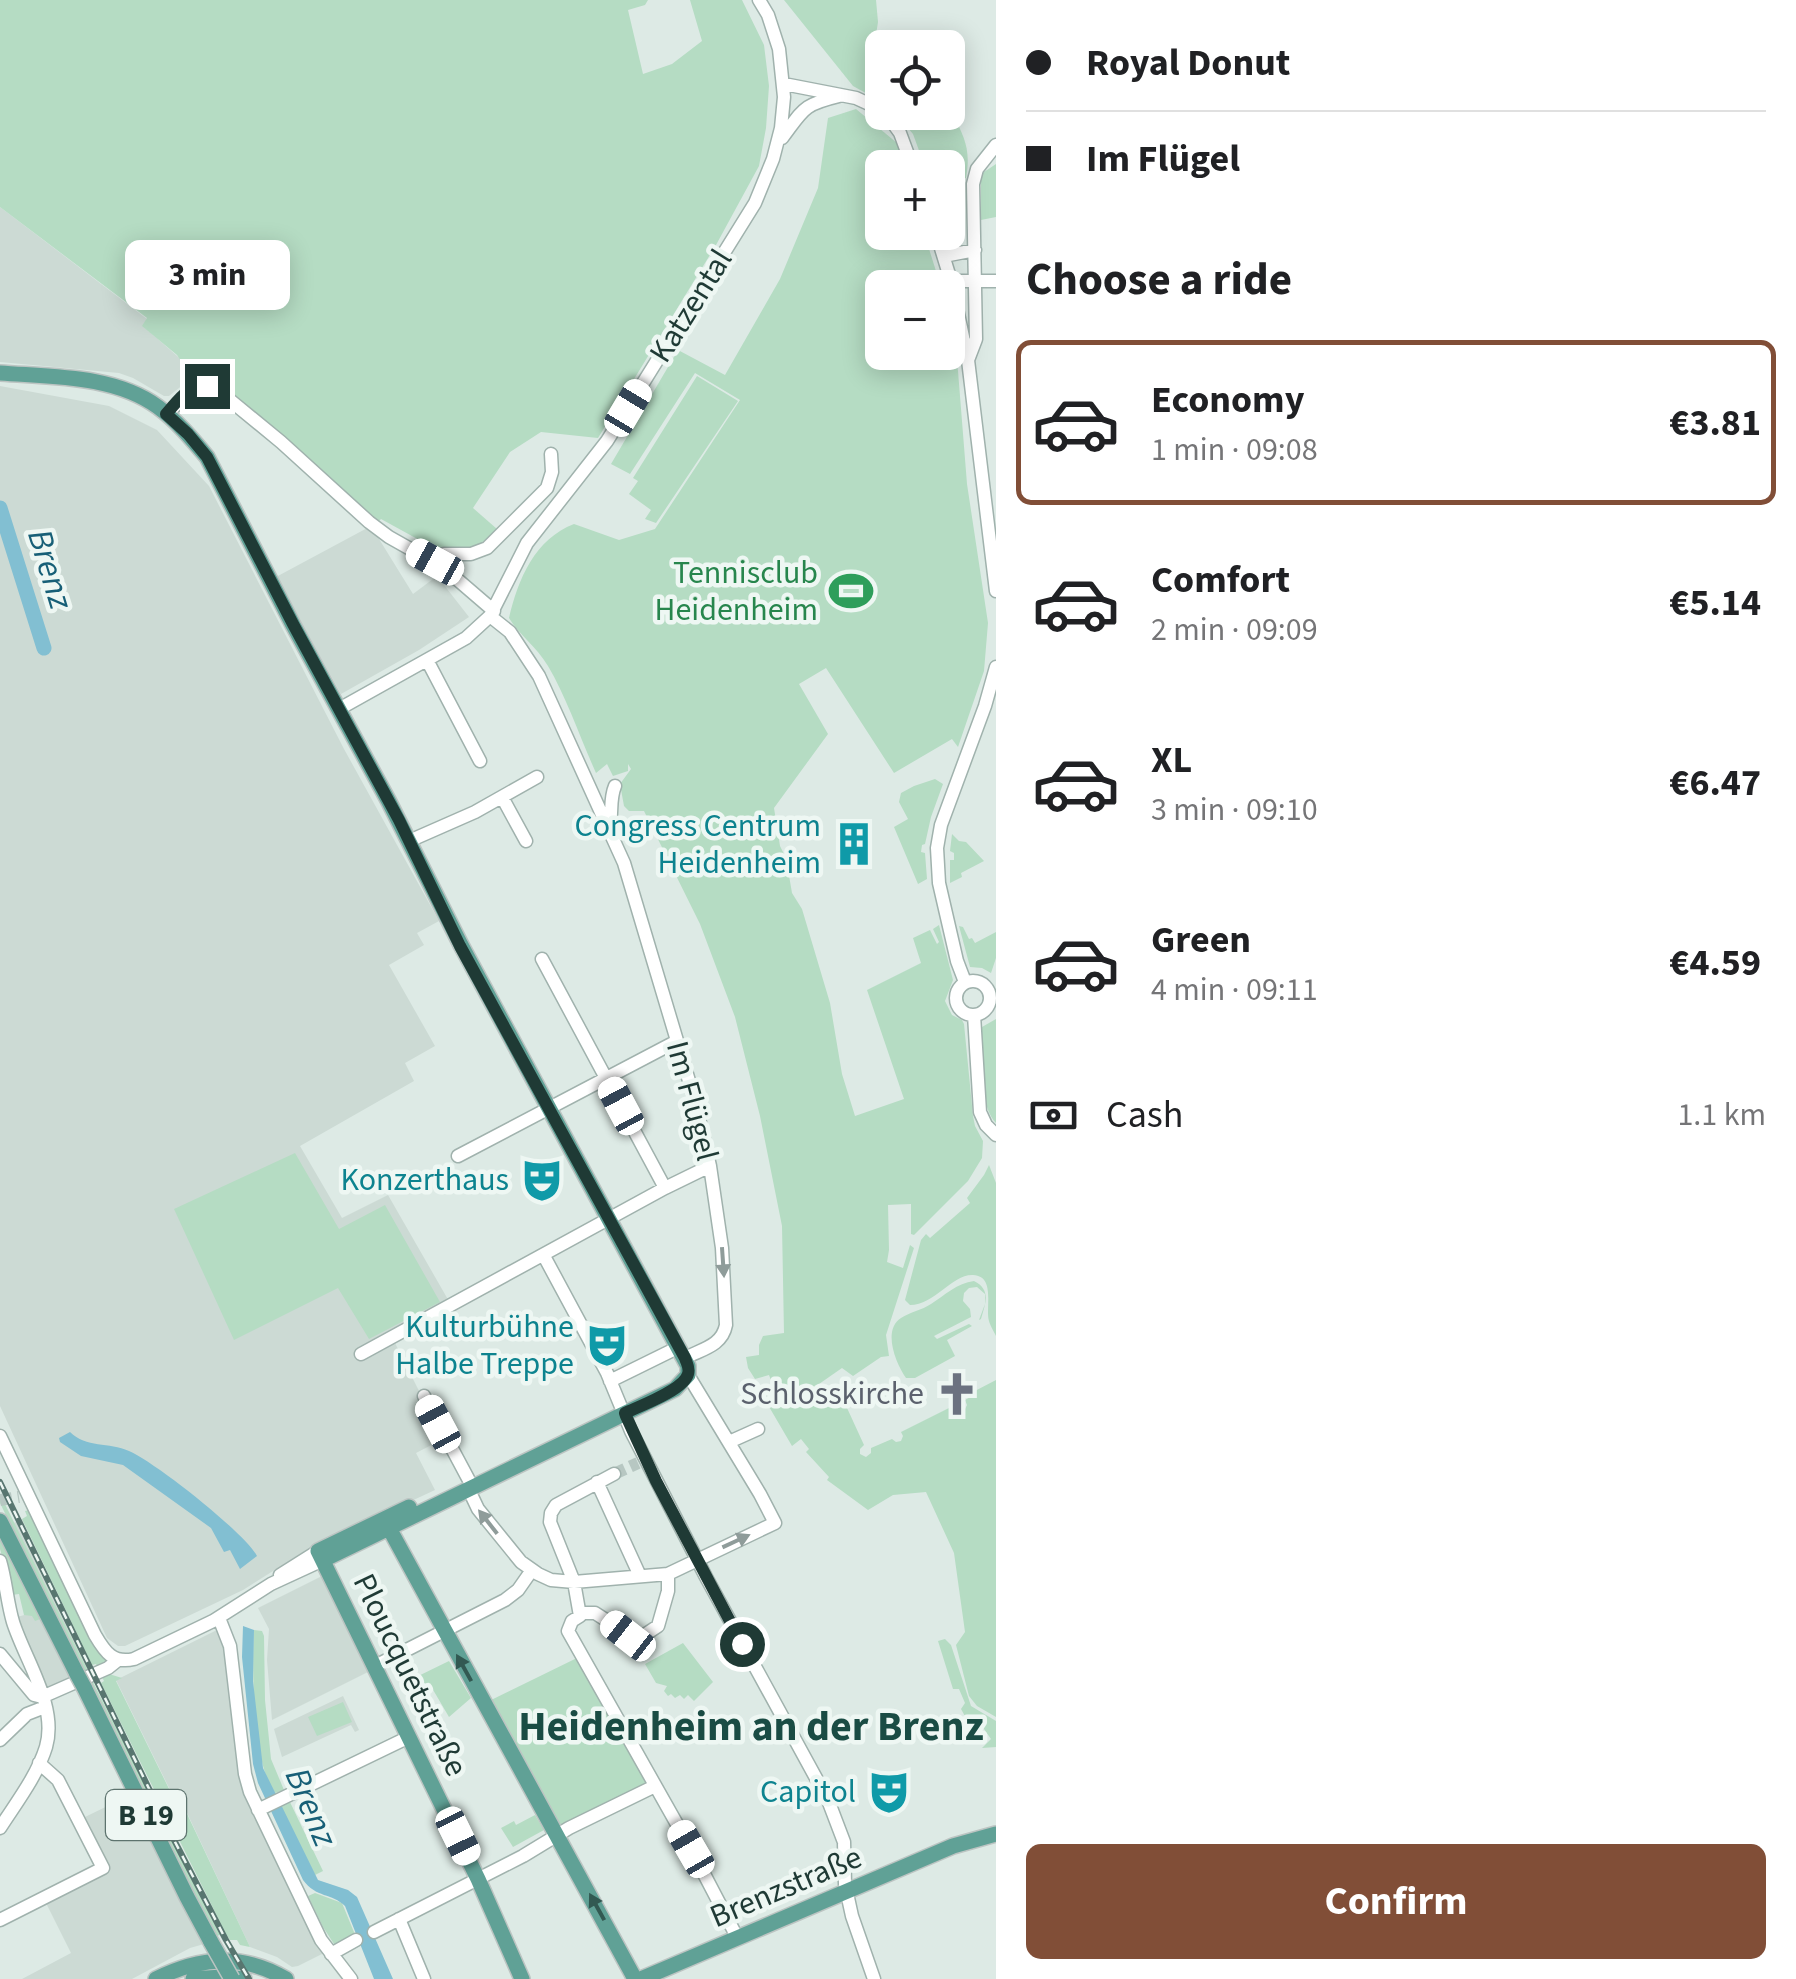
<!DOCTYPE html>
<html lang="en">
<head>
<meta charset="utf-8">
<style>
	body { margin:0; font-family:"Source Sans 3",sans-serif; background:#f2f2f2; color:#202124; height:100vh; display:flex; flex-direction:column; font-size:38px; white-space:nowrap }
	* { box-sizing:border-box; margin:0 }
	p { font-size:32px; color:#757577 }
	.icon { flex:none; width:55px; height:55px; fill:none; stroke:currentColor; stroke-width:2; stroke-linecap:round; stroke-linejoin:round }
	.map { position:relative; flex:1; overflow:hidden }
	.panel { display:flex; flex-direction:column; background:#fff; width:800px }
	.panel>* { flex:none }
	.hud { display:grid; align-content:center; height:220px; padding:0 30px; background:#fff }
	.buttons { position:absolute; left:865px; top:30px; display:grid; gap:20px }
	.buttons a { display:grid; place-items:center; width:100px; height:100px; border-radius:15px; background:#fff; box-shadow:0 5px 25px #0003; font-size:50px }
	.end { position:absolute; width:45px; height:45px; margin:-22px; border:12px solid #1f3a35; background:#fff; box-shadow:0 0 0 5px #fff }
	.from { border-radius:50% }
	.bubble { position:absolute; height:70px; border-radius:15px; background:#fff; box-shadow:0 5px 25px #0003; font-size:32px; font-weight:700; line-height:70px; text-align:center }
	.car { position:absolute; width:30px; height:60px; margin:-30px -15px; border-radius:12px; box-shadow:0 0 8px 2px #0007; background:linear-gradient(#fff 24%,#345 0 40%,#fff 0 76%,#345 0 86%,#fff 0) }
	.hud b { display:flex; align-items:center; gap:35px; height:95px; font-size:38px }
	.hud b+b { border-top:2px solid #e0e0e0 }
	.hud i { width:25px; height:25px; background:#202124 }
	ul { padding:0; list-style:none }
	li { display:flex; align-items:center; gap:30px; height:165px; margin:0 20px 15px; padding:0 10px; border:5px solid transparent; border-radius:15px }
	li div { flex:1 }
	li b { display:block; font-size:38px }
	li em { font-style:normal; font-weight:700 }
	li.selected { border-color:#814e37 }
	li>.icon { width:90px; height:90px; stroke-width:1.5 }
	h2 { padding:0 30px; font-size:45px; line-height:120px }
	.pay { display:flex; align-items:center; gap:25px; height:110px; padding:0 30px; font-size:38px }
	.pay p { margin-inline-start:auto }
	.primary-button { display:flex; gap:20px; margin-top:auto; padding:20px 30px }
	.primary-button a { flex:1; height:115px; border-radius:15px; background:#814e37; color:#fff; font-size:40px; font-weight:700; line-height:115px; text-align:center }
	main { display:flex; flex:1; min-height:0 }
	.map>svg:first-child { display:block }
</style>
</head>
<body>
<main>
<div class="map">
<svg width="996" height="1979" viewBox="0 0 996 1979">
	<rect width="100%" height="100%" fill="#ddeae5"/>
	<path fill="#ccdad4" d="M 0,207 L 147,319 L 143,326 L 201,377 L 189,380 L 169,396 L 164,396 L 133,378 L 119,373 L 0,362 Z
		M 0,386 L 109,406 L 157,430 L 209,486 L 344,749 L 439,921 L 417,933 L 424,945 L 389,965 L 435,1046 L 405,1063 L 414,1081 L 300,1146 L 342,1218 L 388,1195 L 450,1303 L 391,1335 L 443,1439 L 416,1453 L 435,1490 L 308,1549 L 243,1590 L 125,1646 L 118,1646 L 107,1638 L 0,1406 Z
		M 371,526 L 413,594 L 437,576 L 469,617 L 419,650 L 341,694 L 276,577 Z
		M 22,1519 L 92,1665 L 86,1668 L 14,1523 Z
		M 322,1576 L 372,1670 L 272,1720 L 267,1660 L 269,1629 L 258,1608 Z
		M 28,1614 L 43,1618 L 75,1682 L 45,1694 L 17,1617 Z
		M 219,1629 L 227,1645 L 242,1770 L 326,1952 L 298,1966 L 292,1967 L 277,1957 L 250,1947 L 181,1800 L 176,1802 L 116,1680 Z
		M 101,1683 L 176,1837 L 230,1940 L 223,1941 L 189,1876 L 96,1685 Z
		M 343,1696 L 359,1730 L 355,1732 L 351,1725 L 282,1757 L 274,1729 Z
		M 130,1795 L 204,1944 L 190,1948 L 132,1979 L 22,1979 L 71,1953 L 45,1901 L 110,1868 L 85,1817 Z"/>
	<path fill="#b5dcc3" d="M 0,0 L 648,0 L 645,5 L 628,10 L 643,74 L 672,64 L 702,41 L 690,0 L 742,0 L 764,45 L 769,86 L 766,128 L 759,166 L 716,245 L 598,438 L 541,432 L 510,452 L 473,508 L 497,529 L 476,548 L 435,557 L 429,554 L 432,547 L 381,519 L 376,524 L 223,391 L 191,369 L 192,367 L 186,362 L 183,364 L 177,355 L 142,326 L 147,318 L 0,207 Z
		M 784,0 L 876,0 L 878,22 L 874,47 L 882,56 L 882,102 L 853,86 Z
		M 856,109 L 897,143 L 904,167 L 882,168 L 882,232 L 924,233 L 941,287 L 882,288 L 882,352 L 948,352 L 948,308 L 949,314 L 958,371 L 967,484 L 988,623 L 984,671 L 958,747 L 952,739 L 894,773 L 826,668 L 799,684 L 828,734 L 774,808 L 780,846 L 786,858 L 792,893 L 802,909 L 830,1003 L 842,1074 L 855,1116 L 904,1099 L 867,990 L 921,963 L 913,938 L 930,930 L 937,944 L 939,942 L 933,929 L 939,925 L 953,980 L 945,1001 L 952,1015 L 962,1020 L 964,1024 L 973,1116 L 975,1126 L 983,1141 L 982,1158 L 968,1181 L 914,1235 L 911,1234 L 911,1204 L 888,1205 L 889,1250 L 887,1262 L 903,1268 L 910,1245 L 914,1248 L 886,1335 L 889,1356 L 881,1357 L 853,1376 L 842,1368 L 819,1384 L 835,1402 L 842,1397 L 864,1445 L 860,1449 L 860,1454 L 866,1457 L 871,1453 L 871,1448 L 892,1439 L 896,1442 L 901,1441 L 903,1436 L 901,1432 L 953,1406 L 958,1411 L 964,1411 L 967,1405 L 965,1400 L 972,1396 L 971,1393 L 996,1380 L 996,1717 L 977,1706 L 969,1696 L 956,1645 L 965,1632 L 954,1553 L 926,1492 L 893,1495 L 868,1510 L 827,1480 L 829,1477 L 806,1452 L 809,1449 L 801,1439 L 792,1446 L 768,1405 L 777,1397 L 769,1375 L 755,1379 L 748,1368 L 746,1357 L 759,1355 L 759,1345 L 763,1336 L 784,1333 L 782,1226 L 760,1116 L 735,1017 L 700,924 L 644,811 L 629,811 L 624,806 L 620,784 L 631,769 L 628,764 L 628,771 L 613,776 L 607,764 L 596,773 C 581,740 566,696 548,666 C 536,646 520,636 509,618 C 518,579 535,539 574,524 L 619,540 L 655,529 L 740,400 L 695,373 L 630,474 L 611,464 L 678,350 L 725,375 L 780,279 L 818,188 L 828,118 Z
		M 948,112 L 953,114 C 965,139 971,150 966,178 L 950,183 L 948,182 L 948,168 L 925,167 L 913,134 L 895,113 Z
		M 996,164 L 996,217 L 981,220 L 981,174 Z
		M 697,376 L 738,401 L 656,523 L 645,519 L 651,510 L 629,494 L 638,481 L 633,478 Z
		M 935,779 L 943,784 L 931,817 L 925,844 L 922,845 L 921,852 L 925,853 L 927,879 L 918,884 L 894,827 L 908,819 L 899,802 L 901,793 L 914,786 Z
		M 952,834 L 959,841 L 966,842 L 984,861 L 961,873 L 962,877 L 950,883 L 950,860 L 954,860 L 954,853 L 950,851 Z
		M 959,926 L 963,927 L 969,939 L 972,938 L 975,943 L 996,932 L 996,958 L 991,973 L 982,968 L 970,967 Z
		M 996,1019 L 996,1123 C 978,1104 982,1054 982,1027 Z
		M 295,1153 L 339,1229 L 385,1205 L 440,1302 L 369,1339 L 338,1288 L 234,1340 L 174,1209 Z
		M 989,1165 L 996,1183 L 996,1336 C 994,1332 990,1325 989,1321 C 985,1308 996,1276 973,1275 C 952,1274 935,1305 910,1305 L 905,1300 L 921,1240 L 926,1234 L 930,1238 L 970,1203 L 967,1198 L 984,1175 Z
		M 974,1281 C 992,1290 985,1304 981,1319 L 979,1320 L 985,1304 L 985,1294 L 977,1287 L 969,1288 L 964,1293 L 963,1301 L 970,1309 L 971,1317 L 934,1336 L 937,1339 L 969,1324 L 972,1326 L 947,1340 L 955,1356 L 915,1378 L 906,1378 C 896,1364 882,1330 901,1318 C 910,1312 922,1310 931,1304 C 945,1295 957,1283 974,1281 Z
		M 0,1494 L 89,1673 L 82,1671 L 0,1503 Z
		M 29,1510 L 107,1660 L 104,1666 L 98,1669 L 96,1664 L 92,1665 L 22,1519 L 27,1516 L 25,1511 Z
		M 0,1534 L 43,1618 L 35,1621 L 32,1616 L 24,1615 L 19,1594 L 12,1595 L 12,1581 L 9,1580 L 0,1549 Z
		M 254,1630 L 262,1631 L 264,1636 L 265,1700 L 271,1759 L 284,1790 L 275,1793 C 252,1763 252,1669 254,1630 Z
		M 945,1639 L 951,1645 L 971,1706 L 996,1721 L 996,1747 L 982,1748 L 991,1739 L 977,1719 L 970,1716 L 966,1718 L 961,1709 L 965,1703 L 959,1689 L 953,1689 L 938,1641 Z
		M 683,1643 L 713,1682 L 694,1701 L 688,1695 L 684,1699 L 680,1695 L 675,1698 L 671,1694 L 668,1696 L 664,1691 L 667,1686 L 656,1683 L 645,1664 Z
		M 581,1656 L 653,1783 L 559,1830 L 487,1702 Z
		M 449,1661 L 471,1698 L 449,1717 L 432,1688 L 412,1692 L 406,1682 Z
		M 109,1674 L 122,1678 L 116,1681 L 175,1801 L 180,1799 L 250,1947 L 240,1945 L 237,1940 L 230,1940 L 225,1932 L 101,1683 L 104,1681 L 102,1677 Z
		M 93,1682 L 220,1935 L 217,1936 L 220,1941 L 217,1941 L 89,1684 Z
		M 343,1702 L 352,1722 L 317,1736 L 308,1717 Z
		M 289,1800 L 323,1871 L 315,1875 L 280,1806 Z
		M 535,1815 L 544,1830 L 513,1847 L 501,1828 L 514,1821 L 516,1825 Z
		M 315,1893 L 342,1903 L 356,1937 L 336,1947 L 323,1927 L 308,1896 Z"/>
	<path fill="#82bfd2" d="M 70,1432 C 86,1448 109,1442 129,1451 C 155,1462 246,1534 257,1556 L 240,1569 L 230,1550 L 224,1552 L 211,1528 L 123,1465 L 81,1456 L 60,1442 L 59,1438 Z
		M 243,1626 L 254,1630 L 253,1681 L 263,1768 L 318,1880 L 348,1890 L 357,1897 L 393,1979 L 374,1979 L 345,1906 C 332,1893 316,1898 303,1880 L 258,1783 L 253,1764 L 242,1657 Z"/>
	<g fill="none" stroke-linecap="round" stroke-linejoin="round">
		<path stroke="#82bfd2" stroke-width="15" d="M 0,508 L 44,648"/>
		<path stroke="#b7c7c2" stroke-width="12" stroke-dasharray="12 6" stroke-linecap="butt" d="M 614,1474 L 638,1463
			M 0,1500 L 19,1497"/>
		<g stroke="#a0b2ad" stroke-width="15">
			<path id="minor" d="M 784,84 L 856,98 L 882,110
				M 885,112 L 900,133 L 913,168
				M 782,138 C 804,109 802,105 839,96
				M 936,232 L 951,281 L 968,360 L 996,591
				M 944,256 L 975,250
				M 951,281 L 996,281
				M 968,360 L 976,339 L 973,184 L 977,169 L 996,145
				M 167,414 L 195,386 L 207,386 L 225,396 L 281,442 L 369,522 L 389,537 L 444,568 L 494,611
				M 435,562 L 444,554 L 471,554 L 487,548 L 547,488 L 552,472 L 551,454
				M 490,616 L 510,632 L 539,676 L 624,863 L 695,1101 L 710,1166 L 722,1248 L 726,1325 C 722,1346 702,1349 685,1358
				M 427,660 L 480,761
				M 339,709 L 466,638 L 490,616 L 527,543 L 607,441 L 755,203 L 773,159 L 781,128 L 784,97 L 779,49 L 768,15 L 759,0
				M 502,797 L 526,841
				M 609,828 C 613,814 609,800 615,786
				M 409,841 L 475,812 L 537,777
				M 542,959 L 665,1188
				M956 998a17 17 0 1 1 34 0a17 17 0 1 1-34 0Z
				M 965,982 L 957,961 L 939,883 L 937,848 L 941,825 L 985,706 L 996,667
				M 974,1015 L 980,1112 L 986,1125 L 996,1135
				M 458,1156 L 677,1041
				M 544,1256 L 607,1373 L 631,1431 L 706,1577 L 828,1800 L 844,1842 L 845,1884 L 852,1916 L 874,1979
				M 361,1354 L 665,1188 L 710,1166
				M 610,1381 L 679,1347
				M 424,1396 L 472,1486
				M 0,1436 L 95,1635 C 105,1652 113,1664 134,1659 L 213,1621 L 271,1584 L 323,1560
				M 729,1442 L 758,1429
				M 614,1474 L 556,1505 L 551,1513 L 550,1522 L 574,1582 L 580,1616 L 572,1621 L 568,1631 L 691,1849 L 737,1937
				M 597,1482 L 640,1576
				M 468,1488 L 478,1509 L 521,1562 L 538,1574 L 551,1580 L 574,1582 L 668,1574 L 775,1523 L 760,1494 L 688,1375
				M 0,1561 C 6,1581 7,1602 13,1622 C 25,1660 58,1706 46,1747 C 37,1776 16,1803 0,1828
				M 280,1575 L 318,1551
				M 581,1613 L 595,1613 L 637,1640 L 658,1626 L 668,1591 L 668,1574
				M 219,1618 L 230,1646 L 245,1774 L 250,1792 L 321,1940 L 351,1979
				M 0,1654 L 34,1695 L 42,1697
				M 375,1666 L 505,1600 L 518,1590 L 532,1570
				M 42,1697 L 108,1668 L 118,1660
				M 0,1740 L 27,1714 L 45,1707
				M 258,1810 L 409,1737
				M 399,1919 L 424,1979
				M 0,1920 L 103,1868 L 58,1780 L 39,1763
				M 374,1932 L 523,1856 L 569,1828 L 655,1786
				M 331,1954 L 356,1940"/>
		</g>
		<g stroke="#bcc4c2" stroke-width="18">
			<path id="major" d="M 0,373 C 52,377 114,375 158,407 C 177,421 192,439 207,457 L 293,625 L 388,800 L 461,945 L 688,1366 L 688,1375 L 675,1389 L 323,1560
				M 409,1507 L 318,1551 L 478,1879 L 522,1979
				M 0,1521 L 77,1674
				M 383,1523 L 389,1528 L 635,1979
				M 84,1687 L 187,1897 L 211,1942
				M 156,1979 C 200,1957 242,1953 286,1979
				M 193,1979 L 222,1977 L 244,1979
				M 641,1979 L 953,1846 L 996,1834"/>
		</g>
		<use href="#minor" stroke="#fff" stroke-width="12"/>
		<use href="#major" stroke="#60a196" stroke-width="15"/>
		<g stroke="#587670" stroke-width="6">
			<path id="rail" d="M 0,1482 L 173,1838 L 226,1940 L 249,1979"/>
		</g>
		<use href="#rail" stroke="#eef7f3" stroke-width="2.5" stroke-dasharray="8" stroke-linecap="butt"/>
		<g stroke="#bcc4c2" stroke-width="18" stroke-linecap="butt">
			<path id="major-bridge" d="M 77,1674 L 84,1687
				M 211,1942 L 232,1979"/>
		</g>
		<use href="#major-bridge" stroke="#60a196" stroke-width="15"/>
	</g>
	<defs><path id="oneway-solid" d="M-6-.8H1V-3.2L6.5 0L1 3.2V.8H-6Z" transform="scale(2.5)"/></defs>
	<g fill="#8f9c9a">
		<use href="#oneway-solid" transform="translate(723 1262) rotate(86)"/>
		<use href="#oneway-solid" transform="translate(488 1522) rotate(-128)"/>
		<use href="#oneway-solid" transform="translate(736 1541) rotate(-25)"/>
	</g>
	<g fill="#325952">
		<use href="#oneway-solid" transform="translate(464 1668) rotate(-119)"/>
		<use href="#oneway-solid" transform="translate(597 1907) rotate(-119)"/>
	</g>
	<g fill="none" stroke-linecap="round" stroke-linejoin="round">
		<path stroke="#1f3a35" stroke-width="12" d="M 207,386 C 188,384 178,401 166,414 L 188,434 L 207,457 L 293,624 L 399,820 L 460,946 L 685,1358 C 687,1364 690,1368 688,1374 C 684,1390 640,1406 625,1413 L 626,1416 L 656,1481 L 742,1644"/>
	</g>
	<defs>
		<g id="stadium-bare" transform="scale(3.45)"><path d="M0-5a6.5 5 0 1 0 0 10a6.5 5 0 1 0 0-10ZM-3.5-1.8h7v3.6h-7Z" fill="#2e9e5b" stroke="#eef7f3" stroke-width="2.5" paint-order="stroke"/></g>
		<g id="building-bare" transform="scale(3.45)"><path d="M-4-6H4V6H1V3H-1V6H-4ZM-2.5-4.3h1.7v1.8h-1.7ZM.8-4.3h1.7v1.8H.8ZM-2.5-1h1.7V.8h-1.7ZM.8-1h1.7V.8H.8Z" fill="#0f9aa8" stroke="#eef7f3" stroke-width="2.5" paint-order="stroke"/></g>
		<g id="theatre-bare" transform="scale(3.45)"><path d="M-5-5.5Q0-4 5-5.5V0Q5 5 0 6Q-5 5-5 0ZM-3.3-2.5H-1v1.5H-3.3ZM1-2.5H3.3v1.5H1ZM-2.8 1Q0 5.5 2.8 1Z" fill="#0f9aa8" stroke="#eef7f3" stroke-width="2.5" paint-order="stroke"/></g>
		<g id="church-bare" transform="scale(3.45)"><path d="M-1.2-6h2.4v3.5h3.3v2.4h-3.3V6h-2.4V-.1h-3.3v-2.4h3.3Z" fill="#6b7280" stroke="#eef7f3" stroke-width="2.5" paint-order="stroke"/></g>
	</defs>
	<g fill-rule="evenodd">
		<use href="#stadium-bare" x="851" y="591"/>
		<use href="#building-bare" x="854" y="844"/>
		<use href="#theatre-bare" x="542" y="1180"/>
		<use href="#theatre-bare" x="607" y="1345"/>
		<use href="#church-bare" x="957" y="1394"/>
		<use href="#theatre-bare" x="889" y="1792"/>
	</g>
	<g text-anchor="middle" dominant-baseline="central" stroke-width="9" stroke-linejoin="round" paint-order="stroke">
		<rect fill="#eef7f3" stroke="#5d736e" stroke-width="2.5" x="106" y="1790" width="80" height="50" rx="8"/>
		<g font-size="30" font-weight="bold" fill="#1f3a35">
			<text x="146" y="1815">B 19</text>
		</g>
		<g font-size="32" fill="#1f3a35" stroke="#eef7f3">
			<text transform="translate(691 306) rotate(-58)">Katzental</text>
			<text transform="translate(692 1101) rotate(75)">Im Flügel</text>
			<text transform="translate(410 1675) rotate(64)">Ploucquetstraße</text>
			<text transform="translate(786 1887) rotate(-23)">Brenzstraße</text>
		</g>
		<g font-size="32" fill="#27864d" stroke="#eef7f3" text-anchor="end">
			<text x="818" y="573">Tennisclub<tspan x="818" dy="37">Heidenheim</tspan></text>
		</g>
		<g font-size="32" fill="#0d838f" stroke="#eef7f3" text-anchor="end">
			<text x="821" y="826">Congress Centrum<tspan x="821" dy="37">Heidenheim</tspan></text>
			<text x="509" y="1180">Konzerthaus</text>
			<text x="574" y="1327">Kulturbühne<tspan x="574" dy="37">Halbe Treppe</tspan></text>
			<text x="856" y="1792">Capitol</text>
		</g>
		<g font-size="32" fill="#5b616d" stroke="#eef7f3" text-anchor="end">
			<text x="924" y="1394">Schlosskirche</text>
		</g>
		<g font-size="35" font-style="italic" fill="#175f77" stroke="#eef7f3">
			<text transform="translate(50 569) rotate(73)">Brenz</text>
			<text transform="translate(311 1807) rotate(67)">Brenz</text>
		</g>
		<g font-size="42" font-weight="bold" fill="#1a4c44" stroke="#eef7f3">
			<text x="751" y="1727">Heidenheim an der Brenz</text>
		</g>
	</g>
</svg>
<div class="buttons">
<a><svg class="icon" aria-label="locate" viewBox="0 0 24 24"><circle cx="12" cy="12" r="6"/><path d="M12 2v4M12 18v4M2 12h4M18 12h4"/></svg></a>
<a>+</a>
<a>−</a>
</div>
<i class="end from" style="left:742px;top:1644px"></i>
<i class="end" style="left:207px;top:386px"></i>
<div class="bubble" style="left:125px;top:240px;width:165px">3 min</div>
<i class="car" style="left:628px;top:408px;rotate:31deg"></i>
<i class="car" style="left:435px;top:562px;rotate:299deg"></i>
<i class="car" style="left:621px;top:1106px;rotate:332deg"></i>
<i class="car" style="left:438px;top:1424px;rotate:332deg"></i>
<i class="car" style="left:628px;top:1636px;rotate:308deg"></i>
<i class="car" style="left:458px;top:1836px;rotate:154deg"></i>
<i class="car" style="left:691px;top:1849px;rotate:330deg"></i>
</div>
<section class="panel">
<div class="hud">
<b><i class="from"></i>Royal Donut</b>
<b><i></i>Im Flügel</b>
</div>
<h2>Choose a ride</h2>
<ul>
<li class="selected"><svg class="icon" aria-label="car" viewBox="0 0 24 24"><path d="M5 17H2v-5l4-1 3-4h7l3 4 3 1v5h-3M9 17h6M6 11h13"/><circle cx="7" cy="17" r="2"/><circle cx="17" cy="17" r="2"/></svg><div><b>Economy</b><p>1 min · 09:08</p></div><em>€3.81</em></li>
<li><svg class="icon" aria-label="car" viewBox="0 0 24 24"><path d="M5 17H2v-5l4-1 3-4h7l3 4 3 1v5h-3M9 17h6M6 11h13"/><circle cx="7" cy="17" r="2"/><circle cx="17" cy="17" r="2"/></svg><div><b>Comfort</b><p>2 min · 09:09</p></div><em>€5.14</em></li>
<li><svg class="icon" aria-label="car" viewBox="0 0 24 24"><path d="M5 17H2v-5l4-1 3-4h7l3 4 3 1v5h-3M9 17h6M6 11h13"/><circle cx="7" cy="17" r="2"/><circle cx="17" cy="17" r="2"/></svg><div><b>XL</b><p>3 min · 09:10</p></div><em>€6.47</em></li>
<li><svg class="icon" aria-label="car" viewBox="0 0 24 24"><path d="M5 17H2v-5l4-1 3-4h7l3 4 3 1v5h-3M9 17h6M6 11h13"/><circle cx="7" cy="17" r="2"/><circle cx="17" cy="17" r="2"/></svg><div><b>Green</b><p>4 min · 09:11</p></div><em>€4.59</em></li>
</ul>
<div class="pay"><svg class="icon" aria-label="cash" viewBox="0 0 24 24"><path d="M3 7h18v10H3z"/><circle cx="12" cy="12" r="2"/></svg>Cash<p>1.1 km</p></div>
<div class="primary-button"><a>Confirm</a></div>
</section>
</main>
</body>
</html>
